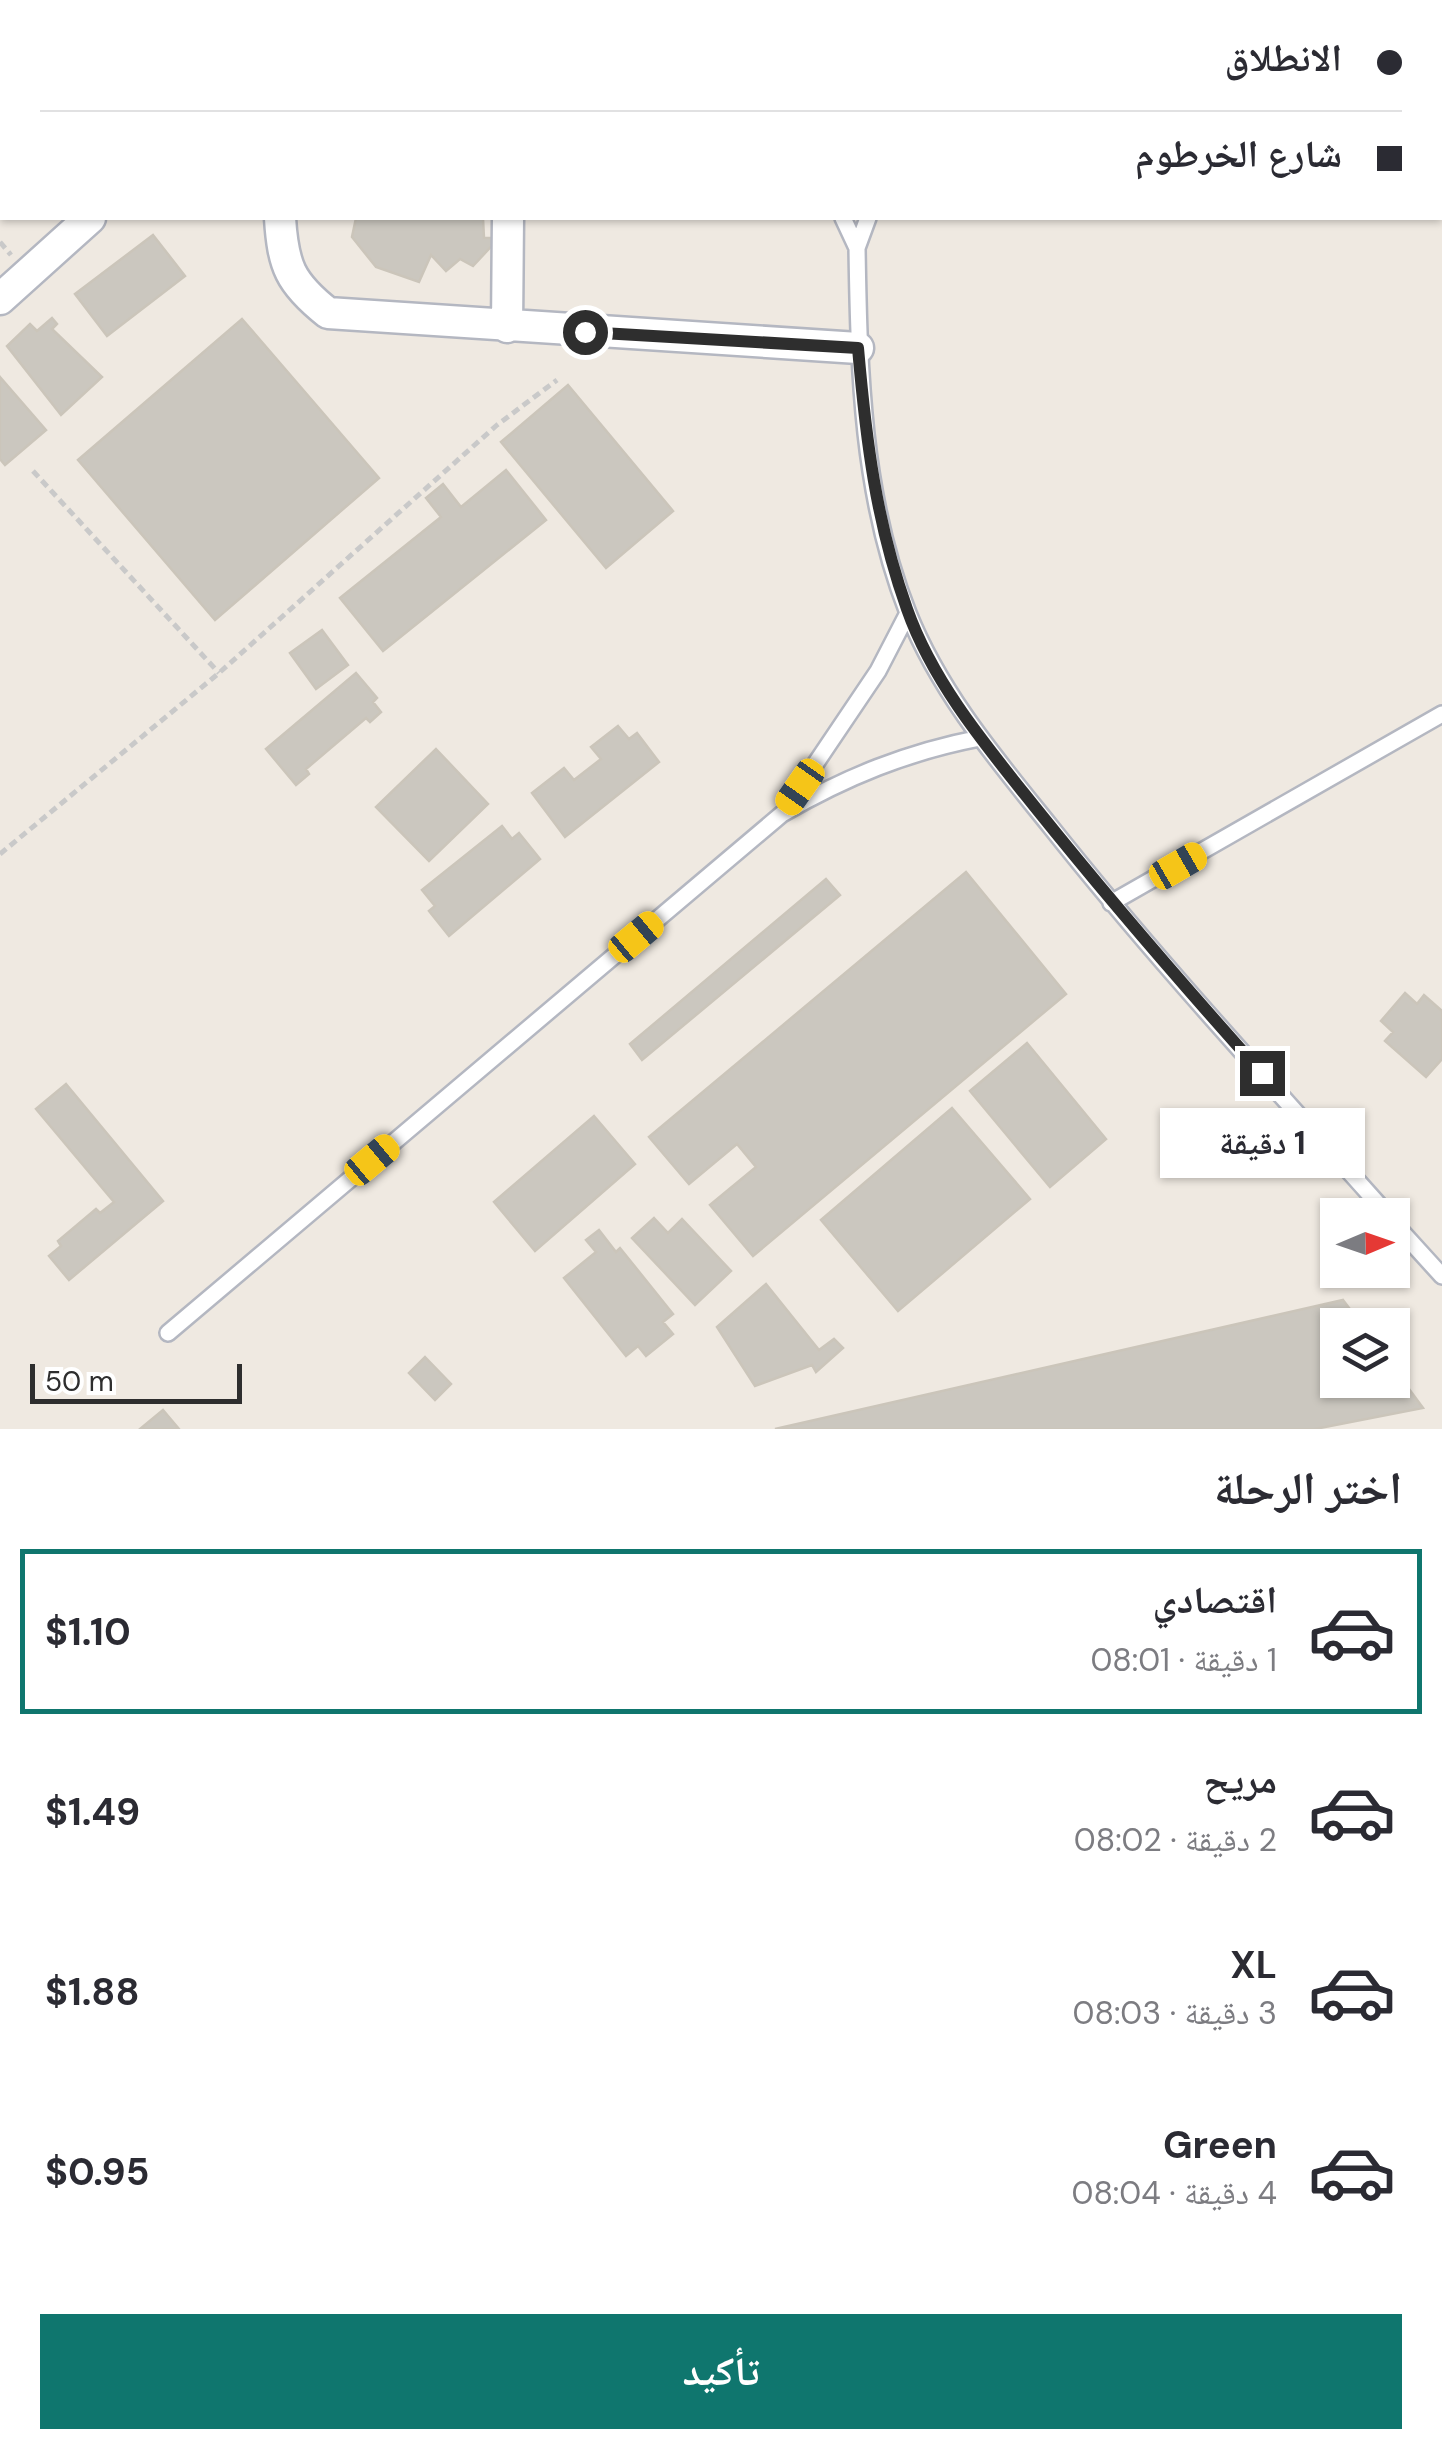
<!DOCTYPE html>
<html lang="ar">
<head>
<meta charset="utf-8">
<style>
	body { margin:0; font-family:"DM Sans","Noto Naskh Arabic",sans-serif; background:#f2f2f3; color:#2b2b33; direction:rtl; height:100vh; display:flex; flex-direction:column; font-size:38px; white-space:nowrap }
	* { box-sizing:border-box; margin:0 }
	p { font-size:32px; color:#7c7c81 }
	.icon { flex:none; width:55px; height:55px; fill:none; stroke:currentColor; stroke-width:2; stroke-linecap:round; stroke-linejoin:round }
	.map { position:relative; height:1429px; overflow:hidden; direction:ltr }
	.details { display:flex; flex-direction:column; background:#fff; flex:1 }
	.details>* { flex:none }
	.top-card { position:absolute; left:0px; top:0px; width:1442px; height:220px; box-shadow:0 2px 8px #0004; direction:rtl; display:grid; align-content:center; height:220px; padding:0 40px; background:#fff }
	.needle { width:65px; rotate:88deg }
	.tools { position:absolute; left:1320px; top:1198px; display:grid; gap:20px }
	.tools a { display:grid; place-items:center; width:90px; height:90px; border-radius:0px; background:#fff; box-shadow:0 2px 8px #0004; font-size:50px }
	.scale { position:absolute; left:30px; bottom:25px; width:212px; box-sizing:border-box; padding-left:10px; border:5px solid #2e2e2e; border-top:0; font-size:28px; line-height:35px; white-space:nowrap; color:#2e2e2e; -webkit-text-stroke:8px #fff; paint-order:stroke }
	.end { position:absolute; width:45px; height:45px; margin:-22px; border:12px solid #2e2e2e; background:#fff; box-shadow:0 0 0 5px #fff }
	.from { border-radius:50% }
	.bubble { position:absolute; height:70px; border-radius:0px; background:#fff; box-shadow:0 2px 8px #0004; font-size:32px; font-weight:700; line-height:70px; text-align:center; direction:rtl }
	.car { position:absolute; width:30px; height:60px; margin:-30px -15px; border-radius:12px; box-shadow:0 0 8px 2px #0007; background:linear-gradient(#f5c518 24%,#345 0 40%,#f5c518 0 76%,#345 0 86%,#f5c518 0) }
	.top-card b { display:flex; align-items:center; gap:35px; height:95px; font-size:38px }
	.top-card b+b { border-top:2px solid #e1e1e2 }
	.top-card i { width:25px; height:25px; background:#2b2b33 }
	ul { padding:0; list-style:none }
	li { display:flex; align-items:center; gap:30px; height:165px; margin:0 20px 15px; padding:0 20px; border:5px solid transparent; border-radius:0px }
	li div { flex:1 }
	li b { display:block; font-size:38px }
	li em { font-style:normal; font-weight:700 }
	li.on { border-color:#0f766e }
	li>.icon { width:90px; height:90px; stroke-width:1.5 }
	h2 { padding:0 40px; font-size:45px; line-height:120px }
	.button { display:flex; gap:20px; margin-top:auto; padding:20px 40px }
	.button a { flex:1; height:115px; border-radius:0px; background:#0f766e; color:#fff; font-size:40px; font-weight:700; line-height:115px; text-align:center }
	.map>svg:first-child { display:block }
</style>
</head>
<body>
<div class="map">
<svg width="1442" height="1429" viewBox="0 0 1442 1429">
	<rect width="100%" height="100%" fill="#efe9e1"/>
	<path fill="#cbc7bf" stroke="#cbc5ba" stroke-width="2.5" d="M 356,218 L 483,218 L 484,238 L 499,238 L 473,266 L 460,259 L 446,271 L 431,255 L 419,282 L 376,267 L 352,237 Z
		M 153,235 L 185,276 L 107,336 L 75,294 Z
		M 52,318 L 57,324 L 52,329 L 102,377 L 61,415 L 7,346 L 30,324 L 37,331 Z
		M 242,319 L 379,478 L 215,620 L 78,460 Z
		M 0,377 L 46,430 L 5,465 L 0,459 Z
		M 568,385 L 673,511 L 606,568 L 501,442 Z
		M 506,470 L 546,520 L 383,651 L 340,598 L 441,517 L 426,498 L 443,484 L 461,507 Z
		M 322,630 L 348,665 L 316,689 L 290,653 Z
		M 356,673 L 377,698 L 373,702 L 381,712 L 370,722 L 366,718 L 306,769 L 309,774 L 296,785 L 266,749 Z
		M 618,726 L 629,739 L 637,733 L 659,762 L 565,837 L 532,793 L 564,768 L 574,780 L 601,759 L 591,747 Z
		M 436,749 L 488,804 L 429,861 L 376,807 Z
		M 502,826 L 512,839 L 519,833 L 540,859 L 449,936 L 429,911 L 435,906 L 422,890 Z
		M 966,872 L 1066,994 L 753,1256 L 710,1205 L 756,1167 L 737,1144 L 689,1184 L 649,1137 Z
		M 826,879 L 840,895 L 642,1060 L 630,1044 Z
		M 1405,993 L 1417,1004 L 1424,995 L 1442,1011 L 1442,1059 L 1426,1077 L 1385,1041 L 1393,1032 L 1381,1021 Z
		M 1027,1043 L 1106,1139 L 1050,1187 L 970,1091 Z
		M 66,1084 L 163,1201 L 69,1280 L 49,1256 L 61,1246 L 58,1241 L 96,1209 L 100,1213 L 114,1202 L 36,1109 Z
		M 952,1108 L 1030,1199 L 898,1311 L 821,1220 Z
		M 594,1116 L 635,1164 L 535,1251 L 494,1202 Z
		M 654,1218 L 668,1233 L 682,1219 L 731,1271 L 695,1305 L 632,1238 Z
		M 599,1230 L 616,1252 L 620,1248 L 673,1314 L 663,1322 L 673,1334 L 646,1356 L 638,1346 L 626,1356 L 564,1278 L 596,1252 L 586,1240 Z
		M 766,1284 L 819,1350 L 834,1339 L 843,1348 L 816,1372 L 812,1365 L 755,1386 L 717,1327 Z
		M 1343,1300 L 1362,1325 L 1338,1325 L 1338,1380 L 1392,1380 L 1392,1366 L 1423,1408 L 1315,1429 L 775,1429 Z
		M 425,1357 L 451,1384 L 435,1400 L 409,1373 Z
		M 163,1410 L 179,1429 L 140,1429 Z"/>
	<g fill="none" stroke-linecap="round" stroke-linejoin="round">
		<g stroke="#b4b7c1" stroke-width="20">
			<path id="service" d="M 843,218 L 857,248
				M 868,218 L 857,248 C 859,372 862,497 908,613 C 940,693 997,760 1050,826 C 1157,961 1274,1087 1388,1215
				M 787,806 L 878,671 L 908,613
				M 1111,903 L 1442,714
				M 1392,1221 L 1442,1276
				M 168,1333 L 782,814 C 846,777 907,752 980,738"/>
		</g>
		<g stroke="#b4b7c1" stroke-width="35">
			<path id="minor" d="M 68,2 L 71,0
				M 0,58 L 2,56
				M 280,218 C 283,266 290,283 328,313 L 858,348
				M 0,299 L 90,218
				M 507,327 L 508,218"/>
		</g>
		<g stroke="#b4b7c1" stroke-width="42">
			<path id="tertiary" d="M 127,0 L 136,2
				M 348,2 L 348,0
				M 1440,36 L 1442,36"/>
		</g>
		<path stroke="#c9c9c9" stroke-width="5" stroke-dasharray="8 5" stroke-linecap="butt" d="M 0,242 L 11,255
			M 33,471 L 219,673
			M 0,854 L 219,673 L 497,425 L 557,380"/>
		<use href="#service" stroke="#fff" stroke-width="15"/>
		<use href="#minor" stroke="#fff" stroke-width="30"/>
		<use href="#tertiary" stroke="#fff" stroke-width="38"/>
	</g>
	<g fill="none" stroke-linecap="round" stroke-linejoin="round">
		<path stroke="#2e2e2e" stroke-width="12" d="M 585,332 L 858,348 C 866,440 876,522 907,609 C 933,683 987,747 1035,807 C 1108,898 1184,986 1262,1073"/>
	</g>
</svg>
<div class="tools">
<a><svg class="needle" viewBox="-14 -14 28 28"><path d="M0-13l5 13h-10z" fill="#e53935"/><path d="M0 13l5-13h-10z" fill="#7c7c81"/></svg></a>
<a><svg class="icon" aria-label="layers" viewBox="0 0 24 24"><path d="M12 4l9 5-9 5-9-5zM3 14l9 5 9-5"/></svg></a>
</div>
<div class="scale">50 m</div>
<i class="end from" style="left:585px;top:332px"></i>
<i class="end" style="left:1262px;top:1073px"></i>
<div class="bubble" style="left:1160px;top:1108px;width:205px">1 دقيقة</div>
<i class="car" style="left:800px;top:787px;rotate:215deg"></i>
<i class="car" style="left:1178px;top:866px;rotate:60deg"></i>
<i class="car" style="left:636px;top:937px;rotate:50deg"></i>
<i class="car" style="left:372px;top:1160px;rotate:50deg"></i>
<div class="top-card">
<b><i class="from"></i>الانطلاق</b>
<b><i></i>شارع الخرطوم</b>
</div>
</div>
<section class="details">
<h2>اختر الرحلة</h2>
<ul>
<li class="on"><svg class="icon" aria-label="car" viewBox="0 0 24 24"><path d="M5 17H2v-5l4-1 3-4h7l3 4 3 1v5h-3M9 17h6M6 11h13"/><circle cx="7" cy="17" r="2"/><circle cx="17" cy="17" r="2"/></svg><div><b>اقتصادي</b><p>1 دقيقة · 08:01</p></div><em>$1.10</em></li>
<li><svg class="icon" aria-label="car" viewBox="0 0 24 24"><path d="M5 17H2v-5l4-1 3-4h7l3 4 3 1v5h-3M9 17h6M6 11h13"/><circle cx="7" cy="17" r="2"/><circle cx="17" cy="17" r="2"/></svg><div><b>مريح</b><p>2 دقيقة · 08:02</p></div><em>$1.49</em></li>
<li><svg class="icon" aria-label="car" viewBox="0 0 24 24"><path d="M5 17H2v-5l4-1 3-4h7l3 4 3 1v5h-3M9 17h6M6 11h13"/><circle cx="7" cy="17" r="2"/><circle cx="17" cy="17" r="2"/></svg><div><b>XL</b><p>3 دقيقة · 08:03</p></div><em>$1.88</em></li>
<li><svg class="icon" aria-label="car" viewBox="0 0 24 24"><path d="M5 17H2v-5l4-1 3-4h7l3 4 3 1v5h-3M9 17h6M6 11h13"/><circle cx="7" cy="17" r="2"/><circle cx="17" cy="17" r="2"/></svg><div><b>Green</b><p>4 دقيقة · 08:04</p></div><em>$0.95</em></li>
</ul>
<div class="button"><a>تأكيد</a></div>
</section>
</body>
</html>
